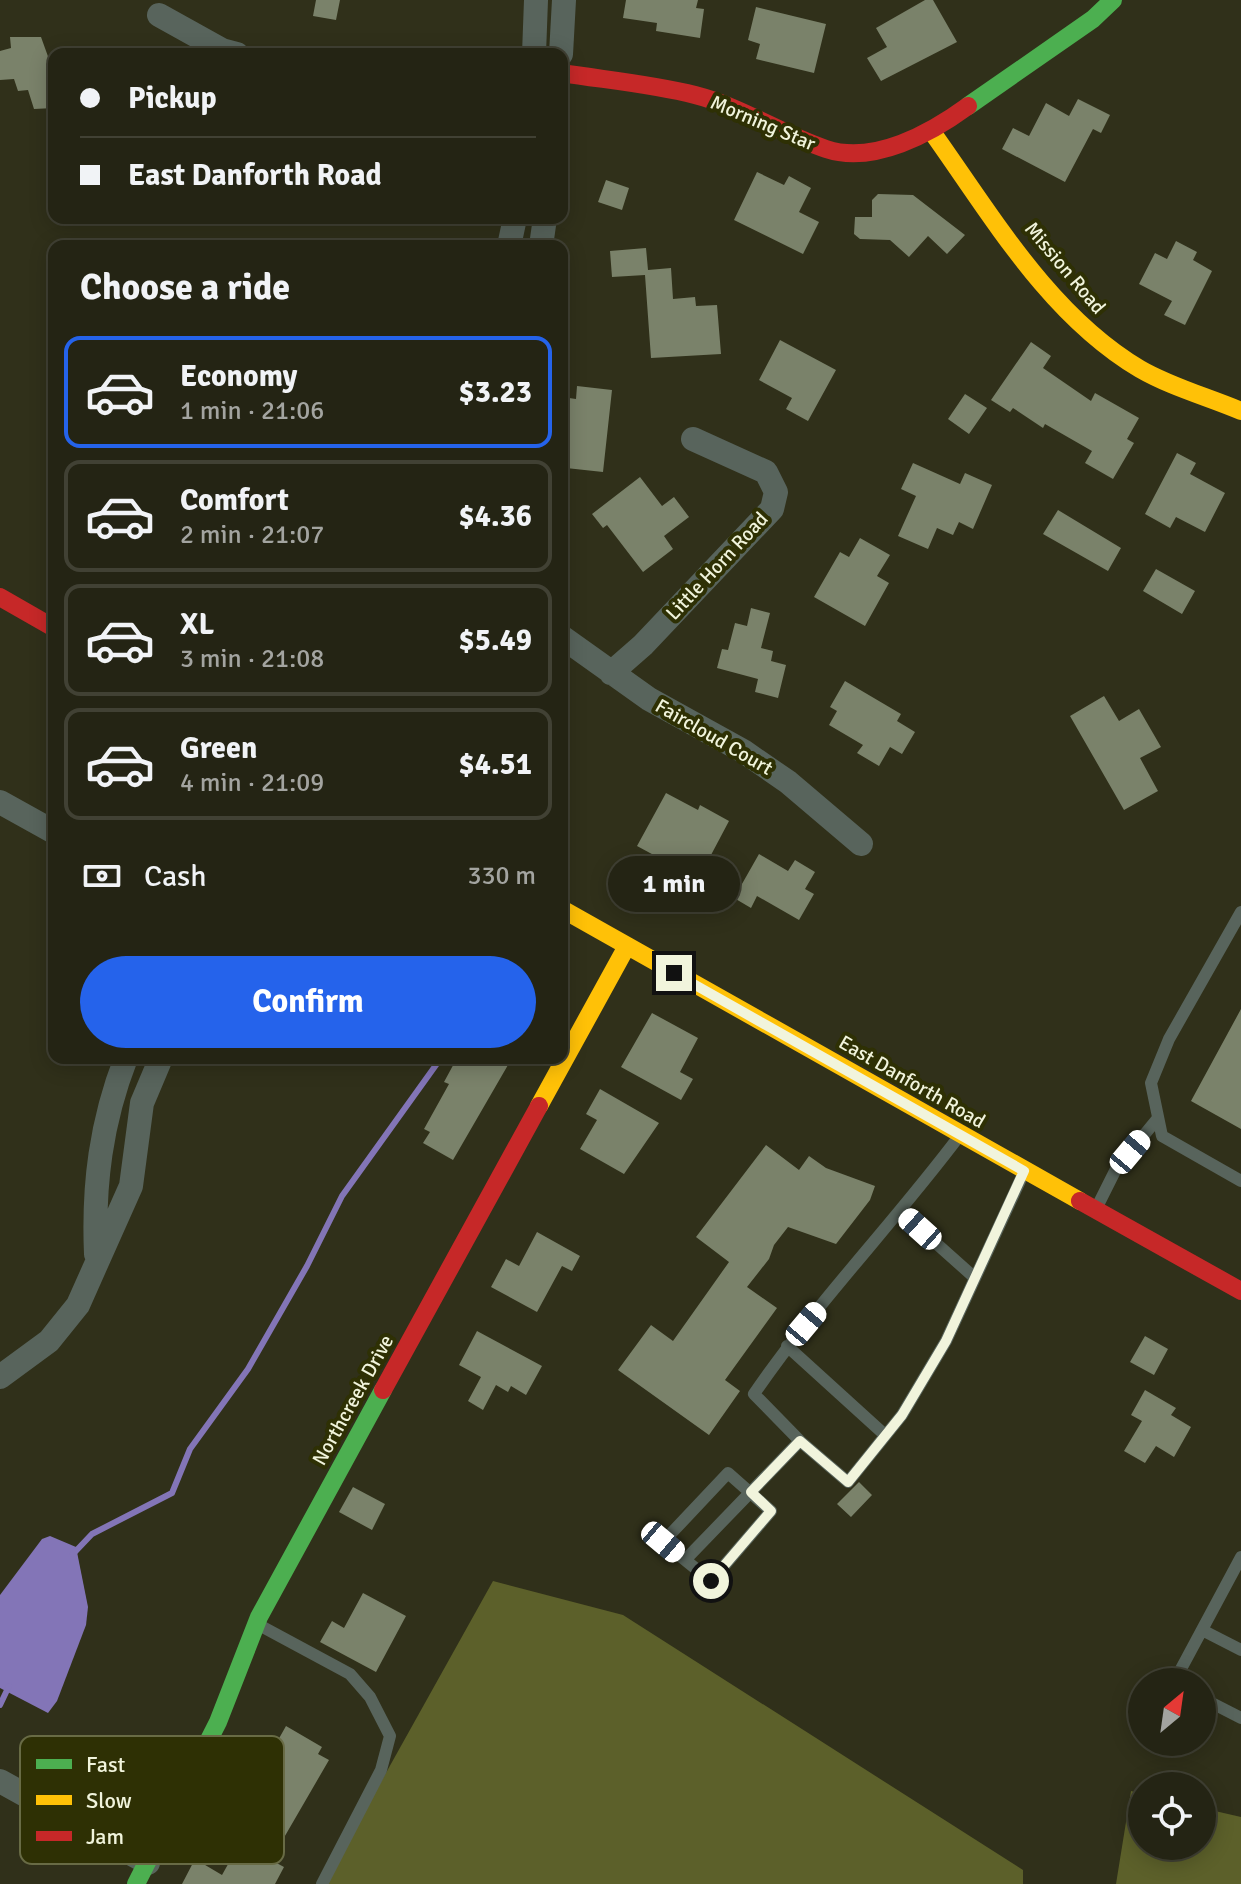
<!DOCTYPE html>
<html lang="en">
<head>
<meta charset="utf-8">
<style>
	body { margin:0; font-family:Signika,sans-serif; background:#2c2c1d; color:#f1f3f6; height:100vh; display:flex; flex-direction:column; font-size:30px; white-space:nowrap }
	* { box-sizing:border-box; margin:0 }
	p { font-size:26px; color:#a3a4a0 }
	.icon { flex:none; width:44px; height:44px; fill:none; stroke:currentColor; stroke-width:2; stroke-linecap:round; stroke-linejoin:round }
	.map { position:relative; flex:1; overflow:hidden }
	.sheet { position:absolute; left:48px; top:240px; width:520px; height:824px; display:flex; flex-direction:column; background:#242414; border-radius:16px; box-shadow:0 4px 20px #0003,0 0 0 2px #414134 }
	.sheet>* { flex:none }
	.banner { position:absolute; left:48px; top:48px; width:520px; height:176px; border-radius:16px; box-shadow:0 4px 20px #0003,0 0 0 2px #414134; display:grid; align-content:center; height:176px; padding:0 32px; background:#242414 }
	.needle { width:52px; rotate:29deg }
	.buttons { position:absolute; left:1128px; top:1668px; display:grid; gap:16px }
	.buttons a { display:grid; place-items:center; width:88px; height:88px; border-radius:50%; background:#242414; box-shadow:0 4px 20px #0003,0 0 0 2px #414134; font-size:40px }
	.end { position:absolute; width:36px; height:36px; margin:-18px; border:10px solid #f1f4dc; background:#111; box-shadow:0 0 0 4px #111 }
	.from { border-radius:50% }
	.bubble { position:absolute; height:56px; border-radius:28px; background:#242414; box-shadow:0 4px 20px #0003,0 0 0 2px #414134; font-size:26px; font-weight:700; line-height:56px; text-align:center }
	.car { position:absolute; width:24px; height:48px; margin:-24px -12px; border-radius:10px; box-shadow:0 0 6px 2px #0007; background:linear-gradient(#fff 24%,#345 0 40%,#fff 0 76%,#345 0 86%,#fff 0) }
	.banner b { display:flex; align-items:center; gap:28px; height:76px; font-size:30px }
	.banner b+b { border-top:2px solid #414134 }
	.banner i { width:20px; height:20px; background:#f1f3f6 }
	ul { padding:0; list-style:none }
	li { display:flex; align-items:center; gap:24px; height:112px; margin:0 16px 12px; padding:0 16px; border:4px solid #414134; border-radius:16px }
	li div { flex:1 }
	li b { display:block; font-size:30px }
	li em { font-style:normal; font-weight:700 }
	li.active { border-color:#2563eb }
	li>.icon { width:72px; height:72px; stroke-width:1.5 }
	h2 { padding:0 32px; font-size:36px; line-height:96px }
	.pay { display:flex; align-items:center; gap:20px; height:88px; padding:0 32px; font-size:30px }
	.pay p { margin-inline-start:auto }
	.primary-button { display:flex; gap:16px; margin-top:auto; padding:16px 32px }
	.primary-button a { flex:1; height:92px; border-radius:48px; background:#2563eb; color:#fff; font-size:32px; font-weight:700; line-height:92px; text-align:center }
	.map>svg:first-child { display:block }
</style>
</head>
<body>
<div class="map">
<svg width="1241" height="1884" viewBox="0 0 1241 1884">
	<rect width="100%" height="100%" fill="#30301a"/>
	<path fill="#5c602a" d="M 493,1581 L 623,1615 L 1023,1870 L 1023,1884 L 324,1884 Z
		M 1131,1791 L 1142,1794 L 1142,1846 L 1202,1846 L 1202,1808 L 1241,1817 L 1241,1884 L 1116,1884 Z"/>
	<path fill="#8375b7" d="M 50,1536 L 76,1547 L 88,1607 L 86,1625 L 57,1701 L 48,1713 L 0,1688 L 0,1595 L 42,1539 Z"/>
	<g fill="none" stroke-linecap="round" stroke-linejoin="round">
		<path stroke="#8375b7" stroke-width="6" d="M 73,1554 L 92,1534 L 172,1493 L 190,1449 L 248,1369 L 307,1266 L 342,1196 L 441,1058
			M 0,1705 L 9,1686"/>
	</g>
	<path fill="#7a826a" d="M 316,0 L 340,0 L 336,20 L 313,16 Z
		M 626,0 L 698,0 L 696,8 L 704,9 L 700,38 L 656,31 L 657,23 L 623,18 Z
		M 925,0 L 933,0 L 957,42 L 881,81 L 867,58 L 887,47 L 876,28 Z
		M 756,7 L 826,24 L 814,73 L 756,59 L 760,44 L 748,40 Z
		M 10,37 L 41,37 L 50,62 L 49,77 L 54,77 L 54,108 L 34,109 L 28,90 L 18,91 L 14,79 L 0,80 L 0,51 L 11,48 Z
		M 1078,99 L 1110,115 L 1101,133 L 1093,129 L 1065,182 L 1002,149 L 1013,128 L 1029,136 L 1046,103 L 1069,116 Z
		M 757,172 L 784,185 L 789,176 L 811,188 L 799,212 L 819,222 L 803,254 L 734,220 Z
		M 606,180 L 629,188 L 622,210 L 598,202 Z
		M 878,194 L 913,195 L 965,235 L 947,254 L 928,236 L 909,257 L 890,240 L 860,239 L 854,234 L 855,217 L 872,217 L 872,200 Z
		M 1176,241 L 1197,252 L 1193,260 L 1212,271 L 1185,325 L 1164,315 L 1172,301 L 1139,284 L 1155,253 L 1167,259 Z
		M 646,248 L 648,270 L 671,268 L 673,299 L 695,297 L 696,306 L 717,305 L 721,354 L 651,358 L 645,275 L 612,277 L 610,251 Z
		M 780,340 L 836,370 L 808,421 L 786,409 L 792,398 L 759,380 Z
		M 1031,342 L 1051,356 L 1043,368 L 1091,401 L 1095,393 L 1139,418 L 1127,439 L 1134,443 L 1113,479 L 1085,463 L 1092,451 L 1045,424 L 1043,428 L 1013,408 L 1010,412 L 991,400 Z
		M 577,386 L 612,390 L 603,472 L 566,468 L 568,454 L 562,453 L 562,397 L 576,399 Z
		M 965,394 L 987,408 L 969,434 L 948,419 Z
		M 1177,453 L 1196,463 L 1190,474 L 1225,493 L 1205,532 L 1176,517 L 1170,528 L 1145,514 Z
		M 913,463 L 960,484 L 965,473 L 992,485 L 973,529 L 959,522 L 953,535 L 937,528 L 928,549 L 898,536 L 916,496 L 901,489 Z
		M 640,477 L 662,506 L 674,497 L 689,517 L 664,536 L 673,549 L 643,572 L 607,525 L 603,528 L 592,514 Z
		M 1058,510 L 1121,548 L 1108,571 L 1043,534 Z
		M 860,538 L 890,555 L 877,576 L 889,583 L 865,626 L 814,597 L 840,552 L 849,557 Z
		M 1156,569 L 1195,591 L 1182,614 L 1143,591 Z
		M 751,608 L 770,613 L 761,648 L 773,651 L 771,661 L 786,665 L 778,698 L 755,692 L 758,679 L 717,668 L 722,649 L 728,650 L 735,623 L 747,626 Z
		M 845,681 L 901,714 L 897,721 L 915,732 L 902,754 L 890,747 L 879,766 L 857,753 L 863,745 L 829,725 L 837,711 L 830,707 Z
		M 1104,696 L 1119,721 L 1139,709 L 1161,747 L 1140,758 L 1158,791 L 1124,810 L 1070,716 Z
		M 666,793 L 698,810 L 700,805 L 729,821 L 702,872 L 693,867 L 689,874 L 637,846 Z
		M 759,854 L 788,871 L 795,860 L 815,872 L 805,889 L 814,894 L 799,920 L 757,896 L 751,908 L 734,898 Z
		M 1241,1009 L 1241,1129 L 1191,1101 Z
		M 652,1013 L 698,1038 L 680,1072 L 693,1079 L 681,1100 L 621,1067 Z
		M 457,1058 L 512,1058 L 453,1160 L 423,1143 L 430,1132 L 424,1129 L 449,1084 L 444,1082 Z
		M 600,1089 L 659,1123 L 624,1174 L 580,1149 L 597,1120 L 586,1114 Z
		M 766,1145 L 799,1170 L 809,1156 L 826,1168 L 875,1186 L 870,1200 L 836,1244 L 788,1227 L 774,1245 L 769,1259 L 747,1287 L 777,1308 L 725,1380 L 740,1391 L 709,1435 L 618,1370 L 651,1325 L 673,1341 L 729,1262 L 696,1237 Z
		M 537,1232 L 580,1256 L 572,1271 L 562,1266 L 537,1312 L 491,1287 L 506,1259 L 519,1266 Z
		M 477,1331 L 542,1366 L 526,1395 L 511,1386 L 508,1392 L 496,1385 L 483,1410 L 468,1401 L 481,1377 L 459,1365 Z
		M 1145,1336 L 1168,1349 L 1154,1375 L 1130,1362 Z
		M 1145,1390 L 1176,1408 L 1171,1415 L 1191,1427 L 1174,1457 L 1156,1446 L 1145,1463 L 1124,1451 L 1142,1421 L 1131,1415 Z
		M 859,1482 L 872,1495 L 851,1517 L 837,1504 Z
		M 353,1487 L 385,1504 L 372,1530 L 339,1512 Z
		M 363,1593 L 406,1616 L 376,1672 L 320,1642 L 332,1621 L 344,1628 Z
		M 286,1726 L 322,1747 L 318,1754 L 329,1760 L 271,1860 L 284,1867 L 275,1884 L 182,1884 L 195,1859 L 222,1875 L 250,1825 L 222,1810 L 234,1788 L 247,1795 Z"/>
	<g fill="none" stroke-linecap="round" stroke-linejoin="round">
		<path stroke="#58645c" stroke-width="12" d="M 1241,912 L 1169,1039 L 1151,1083 L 1162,1136 L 1241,1181
			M 1097,1207 L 1116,1169 L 1158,1118
			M 901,1212 L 975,1278
			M 787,1346 L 885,1435
			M 800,1441 L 848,1482 L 902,1415 L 946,1341 L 1024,1172
			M 728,1473 L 771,1511 L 711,1581 L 663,1542 Z
			M 685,1560 L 800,1441 L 754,1394 C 816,1303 894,1223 960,1135
			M 259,1625 L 350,1674 L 370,1697 L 390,1736 L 381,1770 L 322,1884
			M 1202,1630 L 1241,1650
			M 1174,1682 L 1241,1557
			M 1202,1698 L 1241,1718"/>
		<path stroke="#58645c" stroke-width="24" d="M 159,15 L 222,50 L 237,54
			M 534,54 L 536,0
			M 561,54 L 564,0
			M 509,246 L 515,218
			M 541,246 L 545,218
			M 562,637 L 649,699 L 743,751 L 788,782 L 861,844
			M 611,673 L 643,645 L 772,509 L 776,492 L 766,472 L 693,439
			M 0,802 L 54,832
			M 96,1254 C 93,1185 101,1122 126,1058
			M 0,1377 L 49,1341 L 78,1305 L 131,1186 L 142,1103 L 161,1058
			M 0,1781 L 148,1863"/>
		<path stroke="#4caf50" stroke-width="18" d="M 968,106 L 1093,19 L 1113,0
			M 136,1884 L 218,1722 L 259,1617 L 383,1390"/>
		<path stroke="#ffc107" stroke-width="18" d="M 932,132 C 992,216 1049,315 1140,369 C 1171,387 1208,397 1241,411
			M 562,909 L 1080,1201
			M 539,1106 L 627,946"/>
		<path stroke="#c62828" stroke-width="18" d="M 562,73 C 606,80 652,84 695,95 C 742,107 781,134 826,149 C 874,165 931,133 968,106
			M 0,597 L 54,628
			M 1080,1201 L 1241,1291
			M 383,1390 L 539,1106"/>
	</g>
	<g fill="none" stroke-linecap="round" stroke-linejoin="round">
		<path stroke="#f1f4dc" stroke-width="10" d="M 674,973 L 1024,1171 L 946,1341 L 902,1415 L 848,1482 L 800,1441 L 751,1492 L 771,1511 L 711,1581"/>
	</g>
	<g text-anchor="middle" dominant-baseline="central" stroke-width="8" stroke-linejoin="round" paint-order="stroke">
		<g font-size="20" fill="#f1f4dc" stroke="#2e3004">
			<text transform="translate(763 123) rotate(23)">Morning Star</text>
			<text transform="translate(1065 268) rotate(50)">Mission Road</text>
			<text transform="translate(717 566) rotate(-47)">Little Horn Road</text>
			<text transform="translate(714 737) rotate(30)">Faircloud Court</text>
			<text transform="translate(912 1082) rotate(30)">East Danforth Road</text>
			<text transform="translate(353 1400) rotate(-61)">Northcreek Drive</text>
		</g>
	</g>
	<rect x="20" y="1736" width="264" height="128" rx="12" fill="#2e3004" stroke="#686b45" stroke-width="2"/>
	<rect x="36" y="1759" width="36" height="10" fill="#4caf50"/>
	<rect x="36" y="1795" width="36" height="10" fill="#ffc107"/>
	<rect x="36" y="1831" width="36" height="10" fill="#c62828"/>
	<g font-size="22" fill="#f1f4dc">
		<text x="86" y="1772">Fast</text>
		<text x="86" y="1808">Slow</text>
		<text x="86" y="1844">Jam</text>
	</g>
</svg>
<div class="buttons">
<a><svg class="needle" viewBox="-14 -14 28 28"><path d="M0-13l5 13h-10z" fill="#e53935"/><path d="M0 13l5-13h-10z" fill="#a3a4a0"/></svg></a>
<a><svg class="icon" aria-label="locate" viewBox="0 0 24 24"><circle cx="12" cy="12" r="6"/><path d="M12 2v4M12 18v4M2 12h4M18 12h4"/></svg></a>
</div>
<i class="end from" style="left:711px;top:1581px"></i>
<i class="end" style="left:674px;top:973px"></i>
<div class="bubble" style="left:608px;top:856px;width:132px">1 min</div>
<i class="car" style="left:1130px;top:1152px;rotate:40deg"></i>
<i class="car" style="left:920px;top:1229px;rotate:312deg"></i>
<i class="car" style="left:806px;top:1324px;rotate:40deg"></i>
<i class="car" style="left:663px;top:1542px;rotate:130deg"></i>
<div class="banner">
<b><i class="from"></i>Pickup</b>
<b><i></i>East Danforth Road</b>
</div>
<section class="sheet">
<h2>Choose a ride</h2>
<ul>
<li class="active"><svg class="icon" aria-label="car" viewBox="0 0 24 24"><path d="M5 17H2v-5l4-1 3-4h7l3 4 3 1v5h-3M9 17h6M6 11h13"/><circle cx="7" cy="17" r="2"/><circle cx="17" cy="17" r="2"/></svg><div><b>Economy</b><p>1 min · 21:06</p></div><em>$3.23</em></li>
<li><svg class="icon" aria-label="car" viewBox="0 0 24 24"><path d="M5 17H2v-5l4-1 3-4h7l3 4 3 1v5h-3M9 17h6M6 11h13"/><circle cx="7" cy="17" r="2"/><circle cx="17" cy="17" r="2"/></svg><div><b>Comfort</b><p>2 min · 21:07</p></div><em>$4.36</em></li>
<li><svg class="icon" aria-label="car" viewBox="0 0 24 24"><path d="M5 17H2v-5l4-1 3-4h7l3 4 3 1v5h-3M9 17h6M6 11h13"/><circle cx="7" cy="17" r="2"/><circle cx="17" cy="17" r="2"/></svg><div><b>XL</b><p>3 min · 21:08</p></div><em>$5.49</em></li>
<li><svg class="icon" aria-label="car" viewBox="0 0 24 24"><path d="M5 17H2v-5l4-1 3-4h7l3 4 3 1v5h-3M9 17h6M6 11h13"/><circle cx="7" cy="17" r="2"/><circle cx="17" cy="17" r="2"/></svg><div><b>Green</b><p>4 min · 21:09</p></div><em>$4.51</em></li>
</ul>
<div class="pay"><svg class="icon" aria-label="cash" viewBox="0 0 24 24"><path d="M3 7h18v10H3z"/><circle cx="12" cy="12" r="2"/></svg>Cash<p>330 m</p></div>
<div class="primary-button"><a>Confirm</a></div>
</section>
</div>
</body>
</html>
